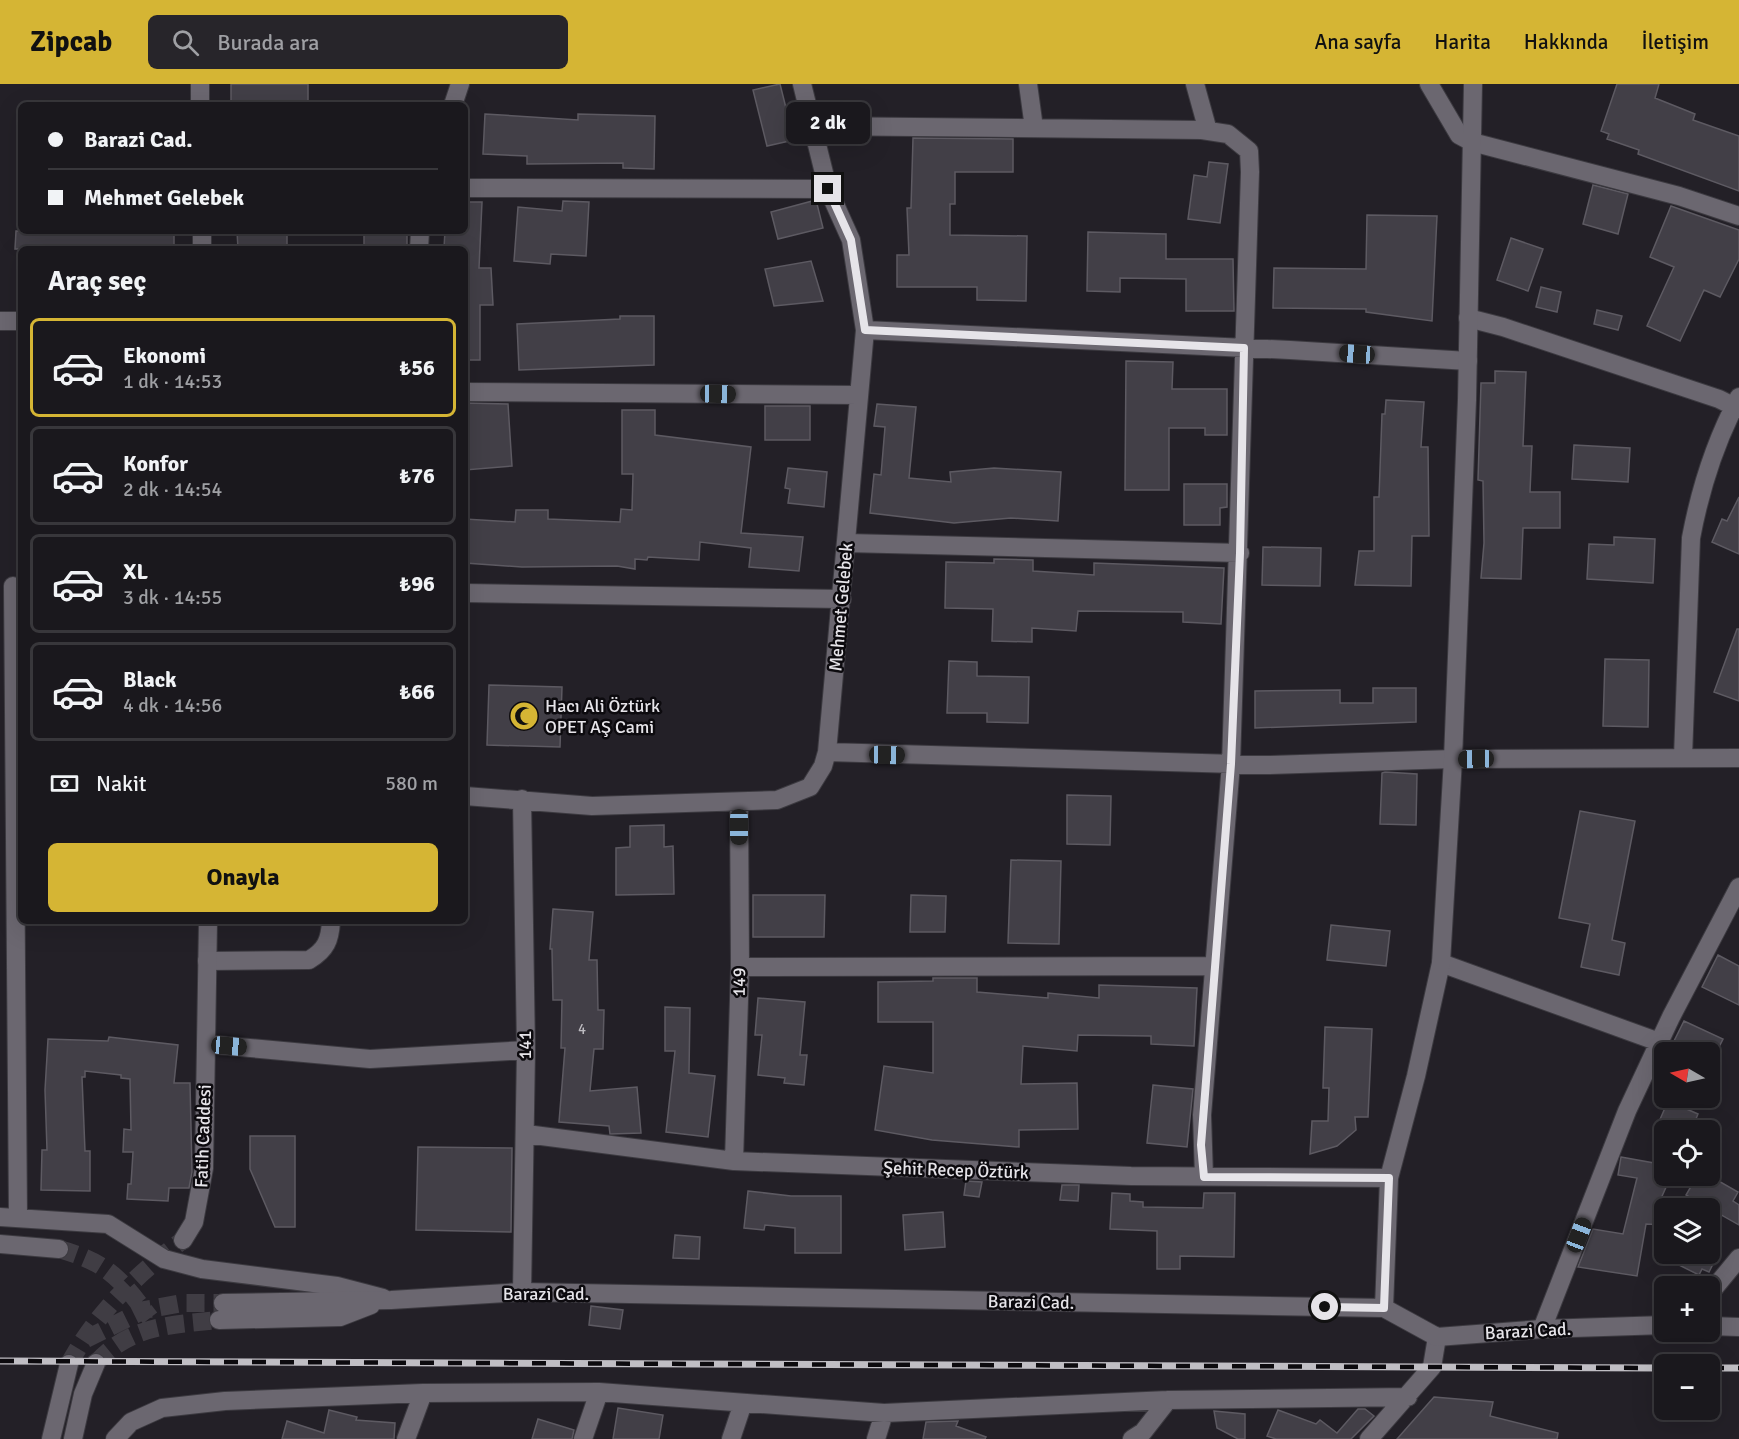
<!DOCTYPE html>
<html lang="tr">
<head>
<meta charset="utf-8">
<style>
	body { margin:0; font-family:Signika,sans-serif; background:#27252a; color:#f1f3f6; height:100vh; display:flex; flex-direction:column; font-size:22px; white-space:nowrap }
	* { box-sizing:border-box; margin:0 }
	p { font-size:20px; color:#9fa0a4 }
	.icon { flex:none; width:33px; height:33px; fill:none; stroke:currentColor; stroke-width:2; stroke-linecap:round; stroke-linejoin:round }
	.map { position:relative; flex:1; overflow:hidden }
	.drawer { position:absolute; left:18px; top:162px; width:450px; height:678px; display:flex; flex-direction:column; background:#1a181d; border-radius:9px; box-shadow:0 6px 24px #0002,0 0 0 2px #38373b }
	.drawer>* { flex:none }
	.banner { position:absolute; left:18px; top:18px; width:450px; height:132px; border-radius:9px; box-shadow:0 6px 24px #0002,0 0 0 2px #38373b; display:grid; align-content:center; height:132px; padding:0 30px; background:#1a181d }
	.needle { width:39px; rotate:279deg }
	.tools { position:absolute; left:1654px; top:958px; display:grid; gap:12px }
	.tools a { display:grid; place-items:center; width:66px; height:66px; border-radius:9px; background:#1a181d; box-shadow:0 6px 24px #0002,0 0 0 2px #38373b; font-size:30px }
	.end { position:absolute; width:27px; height:27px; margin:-14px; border:8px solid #e6e4e9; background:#111; box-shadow:0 0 0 3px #111 }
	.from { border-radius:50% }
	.bubble { position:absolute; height:42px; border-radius:9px; background:#1a181d; box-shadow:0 6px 24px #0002,0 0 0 2px #38373b; font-size:20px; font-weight:700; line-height:42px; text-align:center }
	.car { position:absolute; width:18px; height:36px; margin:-18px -9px; border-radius:8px; box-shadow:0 0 4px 2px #0007; background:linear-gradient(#222 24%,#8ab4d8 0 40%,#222 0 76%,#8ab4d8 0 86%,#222 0) }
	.banner b { display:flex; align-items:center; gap:21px; height:57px; font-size:22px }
	.banner b+b { border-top:2px solid #38373b }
	.banner i { width:15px; height:15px; background:#f1f3f6 }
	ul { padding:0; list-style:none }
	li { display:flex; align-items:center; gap:18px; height:99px; margin:0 12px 9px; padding:0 18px; border:3px solid #38373b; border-radius:9px }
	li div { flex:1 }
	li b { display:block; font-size:22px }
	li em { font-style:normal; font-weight:700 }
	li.active { border-color:#d5b534 }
	li>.icon { width:54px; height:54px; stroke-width:1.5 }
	h2 { padding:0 30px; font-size:27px; line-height:72px }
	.pay { display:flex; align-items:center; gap:15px; height:66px; padding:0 30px; font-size:22px }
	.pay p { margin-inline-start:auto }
	.primary-button { display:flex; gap:12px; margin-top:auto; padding:12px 30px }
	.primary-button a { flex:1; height:69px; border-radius:9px; background:#d5b534; color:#111; font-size:24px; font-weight:700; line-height:69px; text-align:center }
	header { display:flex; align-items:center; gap:36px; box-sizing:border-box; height:84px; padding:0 30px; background:#d5b534; color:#111 }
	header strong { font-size:28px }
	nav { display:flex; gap:33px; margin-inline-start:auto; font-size:21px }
	.search { width:420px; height:54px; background:#27252a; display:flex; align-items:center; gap:15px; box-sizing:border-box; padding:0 21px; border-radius:9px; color:#9fa0a4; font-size:22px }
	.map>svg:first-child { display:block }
</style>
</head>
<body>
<header>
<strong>Zipcab</strong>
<div class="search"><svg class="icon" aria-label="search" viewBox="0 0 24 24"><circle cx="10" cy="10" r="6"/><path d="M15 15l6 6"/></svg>Burada ara</div>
<nav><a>Ana sayfa</a><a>Harita</a><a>Hakkında</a><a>İletişim</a></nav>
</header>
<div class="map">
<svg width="1739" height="1355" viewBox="0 0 1739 1355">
	<rect width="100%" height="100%" fill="#232027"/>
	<path fill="#423f47" stroke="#5d5a62" stroke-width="1.5" d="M 231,0 L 308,0 L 308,21 L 231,21 Z
		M 780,0 L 794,56 L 767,62 L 753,6 Z
		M 1617,0 L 1659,0 L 1655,14 L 1695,30 L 1693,36 L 1739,52 L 1739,107 L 1638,70 L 1639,66 L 1607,55 L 1609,50 L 1601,47 Z
		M 485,30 L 578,36 L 578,30 L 655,32 L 654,85 L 623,84 L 623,79 L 527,80 L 527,72 L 483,70 Z
		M 913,54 L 1013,55 L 1013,88 L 955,88 L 955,120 L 950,120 L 950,151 L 1027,152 L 1026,217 L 977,216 L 977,203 L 897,203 L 897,171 L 909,171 L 907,124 L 911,124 Z
		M 1209,78 L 1228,80 L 1220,139 L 1188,135 L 1194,91 L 1207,93 Z
		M 1593,101 L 1628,110 L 1618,150 L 1583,140 Z
		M 816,116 L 823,144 L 778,155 L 771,128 Z
		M 563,117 L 589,118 L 586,172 L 551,170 L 550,180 L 514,177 L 518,123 L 562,127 Z
		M 465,118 L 482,118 L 479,184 L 491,184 L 493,221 L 480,221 L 480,276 L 465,276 L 465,165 L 444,164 L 445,147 L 465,147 Z
		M 1671,122 L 1739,146 L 1739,175 L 1720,213 L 1704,206 L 1680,257 L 1647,242 L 1674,183 L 1650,173 Z
		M 1367,131 L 1437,132 L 1432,237 L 1366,228 L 1366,225 L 1273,224 L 1274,184 L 1366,185 Z
		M 16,147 L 174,147 L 174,165 L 15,165 Z
		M 237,147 L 287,147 L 287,165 L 238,165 Z
		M 364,147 L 407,147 L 407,165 L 364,165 Z
		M 1088,148 L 1166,150 L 1166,175 L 1233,175 L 1234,227 L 1186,227 L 1186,195 L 1120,194 L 1120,208 L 1087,207 Z
		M 1511,154 L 1543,165 L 1528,207 L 1497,196 Z
		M 811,177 L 823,217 L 774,222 L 765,185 Z
		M 1541,203 L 1561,208 L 1557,228 L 1536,223 Z
		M 1597,226 L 1622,232 L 1618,246 L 1594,240 Z
		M 620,232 L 654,232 L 654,281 L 519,286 L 517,240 L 620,235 Z
		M 1126,277 L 1173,278 L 1172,305 L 1227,305 L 1227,351 L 1205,351 L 1205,344 L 1169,344 L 1169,406 L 1125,406 Z
		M 1495,287 L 1526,288 L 1523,362 L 1532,362 L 1530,408 L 1560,408 L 1560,444 L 1523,444 L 1521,495 L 1481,494 L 1484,459 L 1483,397 L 1478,396 L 1481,299 L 1495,299 Z
		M 1386,316 L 1424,318 L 1421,363 L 1428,363 L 1429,452 L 1412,452 L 1411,502 L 1355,501 L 1359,467 L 1374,467 L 1374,413 L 1379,413 L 1382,330 L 1385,330 Z
		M 465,319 L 508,320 L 512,382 L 465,386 Z
		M 877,320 L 916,323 L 909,394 L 951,398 L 950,388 L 994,384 L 1061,388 L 1058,437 L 1011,434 L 954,439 L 870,429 L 874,390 L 881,391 L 885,343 L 874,342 Z
		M 765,322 L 810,322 L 810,356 L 765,356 Z
		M 622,326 L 655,326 L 655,351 L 751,363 L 741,449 L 803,453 L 799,487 L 749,483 L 751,464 L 700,458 L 699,476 L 648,473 L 647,476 L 635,475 L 635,485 L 617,482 L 522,483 L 465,479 L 465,435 L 515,438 L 516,426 L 548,426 L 548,435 L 620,438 L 621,425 L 632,426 L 633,390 L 622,390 Z
		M 1574,361 L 1630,364 L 1628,398 L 1572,395 Z
		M 788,384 L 827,388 L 824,423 L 788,419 L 790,405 L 785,404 Z
		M 1184,400 L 1227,400 L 1227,423 L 1220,424 L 1220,441 L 1184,441 Z
		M 1739,413 L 1739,470 L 1712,458 L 1722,435 L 1727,437 Z
		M 1614,453 L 1655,455 L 1653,499 L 1587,495 L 1589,460 L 1614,461 Z
		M 1263,463 L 1321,464 L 1320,502 L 1262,501 Z
		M 994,475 L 1033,476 L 1033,487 L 1094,491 L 1094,479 L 1224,484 L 1221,540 L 1183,538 L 1183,528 L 1078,527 L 1076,547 L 1032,544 L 1032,558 L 992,557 L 993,525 L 945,524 L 946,478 L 994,479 Z
		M 1737,545 L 1739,545 L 1739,617 L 1714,608 Z
		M 1605,575 L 1649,576 L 1648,643 L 1603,642 Z
		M 949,577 L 977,578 L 977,592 L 1029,593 L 1028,639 L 987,638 L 987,629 L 947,629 Z
		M 489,601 L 562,603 L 560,663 L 487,661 Z
		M 1373,604 L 1416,604 L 1416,638 L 1255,644 L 1255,607 L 1340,606 L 1340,619 L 1373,619 Z
		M 1385,688 L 1417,690 L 1416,741 L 1380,740 L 1382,689 Z
		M 1067,711 L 1111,712 L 1110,761 L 1067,760 Z
		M 1580,727 L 1635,737 L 1612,856 L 1625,859 L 1619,891 L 1581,883 L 1590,840 L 1559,834 Z
		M 664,741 L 664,763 L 673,762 L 674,810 L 616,811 L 616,764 L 630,763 L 630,742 Z
		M 1011,776 L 1061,777 L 1059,860 L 1008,859 Z
		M 753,811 L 825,811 L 824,853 L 753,853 Z
		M 911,811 L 946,812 L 945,848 L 910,848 Z
		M 553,825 L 593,828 L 589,876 L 597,876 L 598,926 L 604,926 L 603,965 L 594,965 L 590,1007 L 637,1003 L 641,1049 L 610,1050 L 609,1042 L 559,1038 L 565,964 L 561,964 L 562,916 L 553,916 L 552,865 L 550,865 Z
		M 1331,841 L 1390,847 L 1386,882 L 1327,876 Z
		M 1718,871 L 1739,882 L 1739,921 L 1702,903 Z
		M 933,894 L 977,894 L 977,908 L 1048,914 L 1048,909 L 1099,914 L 1099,901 L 1197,904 L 1194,962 L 1151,960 L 1151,952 L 1078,951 L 1077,967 L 1023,962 L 1021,1000 L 1077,999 L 1078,1045 L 1019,1046 L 1019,1063 L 932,1056 L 875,1046 L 884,982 L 933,989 L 933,938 L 878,938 L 878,898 L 933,897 Z
		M 758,914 L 805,918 L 800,971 L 807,971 L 804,1001 L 784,999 L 785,994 L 758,991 L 762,951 L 755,951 Z
		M 665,923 L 690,924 L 689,989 L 715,992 L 708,1053 L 666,1048 L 675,967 L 665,967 Z
		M 1684,937 L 1723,955 L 1716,969 L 1668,969 Z
		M 1325,943 L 1372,945 L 1368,1033 L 1355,1033 L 1356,1046 L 1337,1062 L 1310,1070 L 1312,1037 L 1328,1037 L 1329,1004 L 1323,1004 Z
		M 109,953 L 178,961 L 174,999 L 190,999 L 192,1088 L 189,1104 L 169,1104 L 168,1117 L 127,1115 L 128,1100 L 131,1100 L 133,1068 L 123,1068 L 124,1045 L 131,1046 L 130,995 L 121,994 L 121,991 L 85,987 L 85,993 L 82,993 L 85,1067 L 90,1067 L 90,1107 L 41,1106 L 42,1066 L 47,1066 L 45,1006 L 48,955 L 108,957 Z
		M 1153,1001 L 1193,1005 L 1187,1063 L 1147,1059 Z
		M 1668,1017 L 1698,1030 L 1691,1047 L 1655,1047 Z
		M 250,1052 L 295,1052 L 295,1143 L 275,1143 L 250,1085 Z
		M 418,1063 L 512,1064 L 511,1148 L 416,1146 Z
		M 1621,1073 L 1665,1081 L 1665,1092 L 1671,1092 L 1659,1119 L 1665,1123 L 1665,1141 L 1646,1140 L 1637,1192 L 1578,1183 L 1593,1145 L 1623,1150 L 1637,1094 L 1618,1091 Z
		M 1697,1092 L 1710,1092 L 1738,1108 L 1733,1117 L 1739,1121 L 1739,1141 L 1686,1111 Z
		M 966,1097 L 982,1098 L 979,1113 L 964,1111 Z
		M 1062,1101 L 1079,1101 L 1078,1117 L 1060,1116 Z
		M 748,1107 L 791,1112 L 841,1112 L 841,1169 L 795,1169 L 795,1144 L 765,1141 L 764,1146 L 744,1144 Z
		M 1112,1109 L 1130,1110 L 1130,1117 L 1143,1118 L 1143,1123 L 1203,1124 L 1204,1109 L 1235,1109 L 1234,1173 L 1180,1172 L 1180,1185 L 1157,1185 L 1157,1147 L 1110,1145 Z
		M 943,1128 L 945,1163 L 905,1166 L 903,1131 Z
		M 675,1151 L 700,1153 L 699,1175 L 673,1174 Z
		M 1657,1170 L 1718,1170 L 1709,1188 L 1702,1185 L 1699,1191 Z
		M 591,1222 L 623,1226 L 620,1245 L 589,1241 Z
		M 1434,1313 L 1493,1318 L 1490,1332 L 1558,1349 L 1557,1355 L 1397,1355 Z
		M 618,1324 L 663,1331 L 659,1355 L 613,1355 Z
		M 1358,1325 L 1365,1325 L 1374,1332 L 1351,1355 L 1276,1355 L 1267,1352 L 1278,1326 L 1316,1340 L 1320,1336 L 1337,1349 Z
		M 329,1326 L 357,1333 L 356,1336 L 395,1339 L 394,1355 L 282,1355 L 287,1337 L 324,1349 Z
		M 1214,1327 L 1245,1330 L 1245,1355 L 1238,1355 L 1217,1344 Z
		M 538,1335 L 574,1346 L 572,1355 L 532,1355 Z
		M 958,1337 L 956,1342 L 986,1353 L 985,1355 L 923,1355 L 926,1338 Z"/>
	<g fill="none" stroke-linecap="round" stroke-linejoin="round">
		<path stroke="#403d44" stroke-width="18" stroke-dasharray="18 9" stroke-linecap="butt" d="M 59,1165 C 108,1179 120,1194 150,1234
			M 86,1255 L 144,1226 L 183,1219 L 223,1219
			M 96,1279 C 131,1241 170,1241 219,1236
			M 69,1280 C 97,1228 137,1190 183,1156"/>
		<g stroke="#3c3a40" stroke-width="20">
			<path id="minor" d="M 1028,0 L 1034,44
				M 1195,0 L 1208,47
				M 1429,0 L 1459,51 L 1472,58 L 1679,112 L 1739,132
				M 453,21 L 460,0
				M 813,42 L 1202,46 L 1228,50 L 1249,67 L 1250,88 L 1231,680 L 1202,1031 L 1204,1093
				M 465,104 L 828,105
				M 419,165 L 420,147
				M 1468,234 L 1503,243 L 1719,315 L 1739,325
				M 0,237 L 21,237
				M 865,246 L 1290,266 L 1468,277
				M 465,308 L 859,311
				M 847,459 L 1240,469
				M 13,502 L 18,1133
				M 465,509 L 842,515
				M 827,668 L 1269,681 L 1453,675 L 1739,674
				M 1683,673 L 1691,454 C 1700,406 1716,356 1739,313
				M 465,712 L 592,722 L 777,716 L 810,703 L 823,682 L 827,668 L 865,246 L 851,156 L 828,105 L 802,0
				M 207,877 L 309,876 C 326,866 330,856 331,837
				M 1441,879 L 1659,958
				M 740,883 L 1214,882
				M 206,960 L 370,975 L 526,966
				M 526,1050 L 734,1077 L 1131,1092 L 1389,1094
				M 734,1077 L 740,883 L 739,719
				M 0,1133 L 108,1140 L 164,1175 L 202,1185 L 337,1202 L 383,1214
				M 522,1208 L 526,966 L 522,715
				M 1710,1242 L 1739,1243
				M 1542,1245 L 1627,1027 L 1671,933 L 1739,803
				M 115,1355 L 131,1338 L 162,1324 L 225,1317 L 423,1309 L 599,1308 L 884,1329 L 1168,1316 L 1408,1313
				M 406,1355 L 423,1309
				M 583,1355 L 599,1308
				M 731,1355 L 743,1319
				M 876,1355 L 884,1329
				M 1132,1355 L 1143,1348 L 1168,1316
				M 1369,1355 L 1432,1283 L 1437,1253"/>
		</g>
		<g stroke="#3c3a40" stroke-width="20">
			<path id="tertiary" d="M 200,0 L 200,21
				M 202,147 L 202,165
				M 183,1156 L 194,1138 L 204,1084 L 208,837
				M 0,1160 L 59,1165
				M 1710,1209 L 1739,1174
				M 223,1219 L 391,1216 L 522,1208 L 1384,1224 L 1437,1253 L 1542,1245 L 1665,1241
				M 1384,1224 L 1389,1094 L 1416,992 L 1441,879 L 1453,675 L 1467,316 L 1473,0
				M 219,1236 L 340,1233 L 371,1221
				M 51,1355 L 69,1280
				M 73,1355 L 83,1310 L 96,1279"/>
		</g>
		<use href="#minor" stroke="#6b6770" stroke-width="18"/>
		<use href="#tertiary" stroke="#6b6770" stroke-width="18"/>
		<g stroke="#c0bec4" stroke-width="7">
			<path id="rail" d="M 0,1277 L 1665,1284
				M 1710,1284 L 1739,1284"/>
		</g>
		<use href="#rail" stroke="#0c0a0e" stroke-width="4.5" stroke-dasharray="14" stroke-linecap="butt"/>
	</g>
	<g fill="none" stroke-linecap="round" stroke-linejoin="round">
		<path stroke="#e6e4e9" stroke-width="8" d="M 828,105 L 851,156 L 865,246 L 1244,264 L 1240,469 L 1231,680 L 1201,1061 L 1204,1093 L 1389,1094 L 1384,1224 L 1325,1223"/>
	</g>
	<defs>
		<g id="mosque-disc" transform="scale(1.5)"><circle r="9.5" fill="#d5b534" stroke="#0c0a0e"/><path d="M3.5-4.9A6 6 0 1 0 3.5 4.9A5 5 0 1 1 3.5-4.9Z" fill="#111"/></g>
	</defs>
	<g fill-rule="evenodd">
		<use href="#mosque-disc" x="524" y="632"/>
	</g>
	<g text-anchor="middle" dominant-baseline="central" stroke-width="5" stroke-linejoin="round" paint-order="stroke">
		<g font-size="15" fill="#bdbbc0">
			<text x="582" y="945">4</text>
		</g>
		<g font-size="18" fill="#e6e4e9" stroke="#0c0a0e">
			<text transform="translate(841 523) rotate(-85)">Mehmet Gelebek</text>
			<text transform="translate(739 898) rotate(-89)">149</text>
			<text transform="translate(525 961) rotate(-90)">141</text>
			<text transform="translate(203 1052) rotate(-88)">Fatih Caddesi</text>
			<text transform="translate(956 1086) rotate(2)">Şehit Recep Öztürk</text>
			<text x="546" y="1210">Barazi Cad.</text>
			<text transform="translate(1031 1218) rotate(1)">Barazi Cad.</text>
			<text transform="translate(1528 1247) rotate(-3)">Barazi Cad.</text>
		</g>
		<g font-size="18" fill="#e6e4e9" stroke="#0c0a0e" text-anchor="start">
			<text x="545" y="622">Hacı Ali Öztürk<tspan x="545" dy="21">OPET AŞ Cami</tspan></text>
		</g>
	</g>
</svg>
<div class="tools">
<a><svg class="needle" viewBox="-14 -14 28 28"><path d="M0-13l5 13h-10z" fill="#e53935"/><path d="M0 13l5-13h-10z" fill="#9fa0a4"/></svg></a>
<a><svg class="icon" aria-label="locate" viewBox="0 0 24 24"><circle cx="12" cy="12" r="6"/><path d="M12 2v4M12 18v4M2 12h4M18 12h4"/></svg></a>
<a><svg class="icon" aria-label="layers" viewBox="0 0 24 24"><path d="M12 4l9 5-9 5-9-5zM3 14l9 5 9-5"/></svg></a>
<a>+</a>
<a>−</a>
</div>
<i class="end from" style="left:1325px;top:1223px"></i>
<i class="end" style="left:828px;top:105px"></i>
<div class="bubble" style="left:786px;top:18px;width:84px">2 dk</div>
<i class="car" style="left:1357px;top:270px;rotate:274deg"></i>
<i class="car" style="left:718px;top:310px;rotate:91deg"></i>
<i class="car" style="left:887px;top:671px;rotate:91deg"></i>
<i class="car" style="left:1476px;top:675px;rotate:269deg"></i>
<i class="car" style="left:739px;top:743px;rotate:180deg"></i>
<i class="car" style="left:229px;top:962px;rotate:95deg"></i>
<i class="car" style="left:1579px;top:1151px;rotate:21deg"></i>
<div class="banner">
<b><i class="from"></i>Barazi Cad.</b>
<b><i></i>Mehmet Gelebek</b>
</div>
<section class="drawer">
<h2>Araç seç</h2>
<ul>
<li class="active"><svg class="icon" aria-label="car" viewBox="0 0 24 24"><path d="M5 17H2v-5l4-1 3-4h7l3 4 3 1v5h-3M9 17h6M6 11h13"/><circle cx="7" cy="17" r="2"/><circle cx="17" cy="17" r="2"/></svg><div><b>Ekonomi</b><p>1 dk · 14:53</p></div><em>₺56</em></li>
<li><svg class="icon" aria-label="car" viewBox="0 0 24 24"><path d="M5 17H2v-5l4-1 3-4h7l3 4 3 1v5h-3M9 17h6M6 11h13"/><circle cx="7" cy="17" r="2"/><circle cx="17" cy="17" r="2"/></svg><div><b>Konfor</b><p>2 dk · 14:54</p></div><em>₺76</em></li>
<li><svg class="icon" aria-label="car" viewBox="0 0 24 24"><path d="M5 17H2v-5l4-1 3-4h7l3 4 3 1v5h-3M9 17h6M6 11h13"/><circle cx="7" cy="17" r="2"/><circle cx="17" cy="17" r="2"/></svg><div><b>XL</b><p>3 dk · 14:55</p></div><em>₺96</em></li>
<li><svg class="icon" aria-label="car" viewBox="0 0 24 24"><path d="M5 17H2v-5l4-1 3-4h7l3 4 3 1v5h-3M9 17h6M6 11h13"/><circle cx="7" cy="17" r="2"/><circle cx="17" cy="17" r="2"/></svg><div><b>Black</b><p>4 dk · 14:56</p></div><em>₺66</em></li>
</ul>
<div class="pay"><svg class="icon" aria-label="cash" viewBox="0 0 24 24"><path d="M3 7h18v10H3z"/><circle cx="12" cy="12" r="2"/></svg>Nakit<p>580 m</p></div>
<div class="primary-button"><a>Onayla</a></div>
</section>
</div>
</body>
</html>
